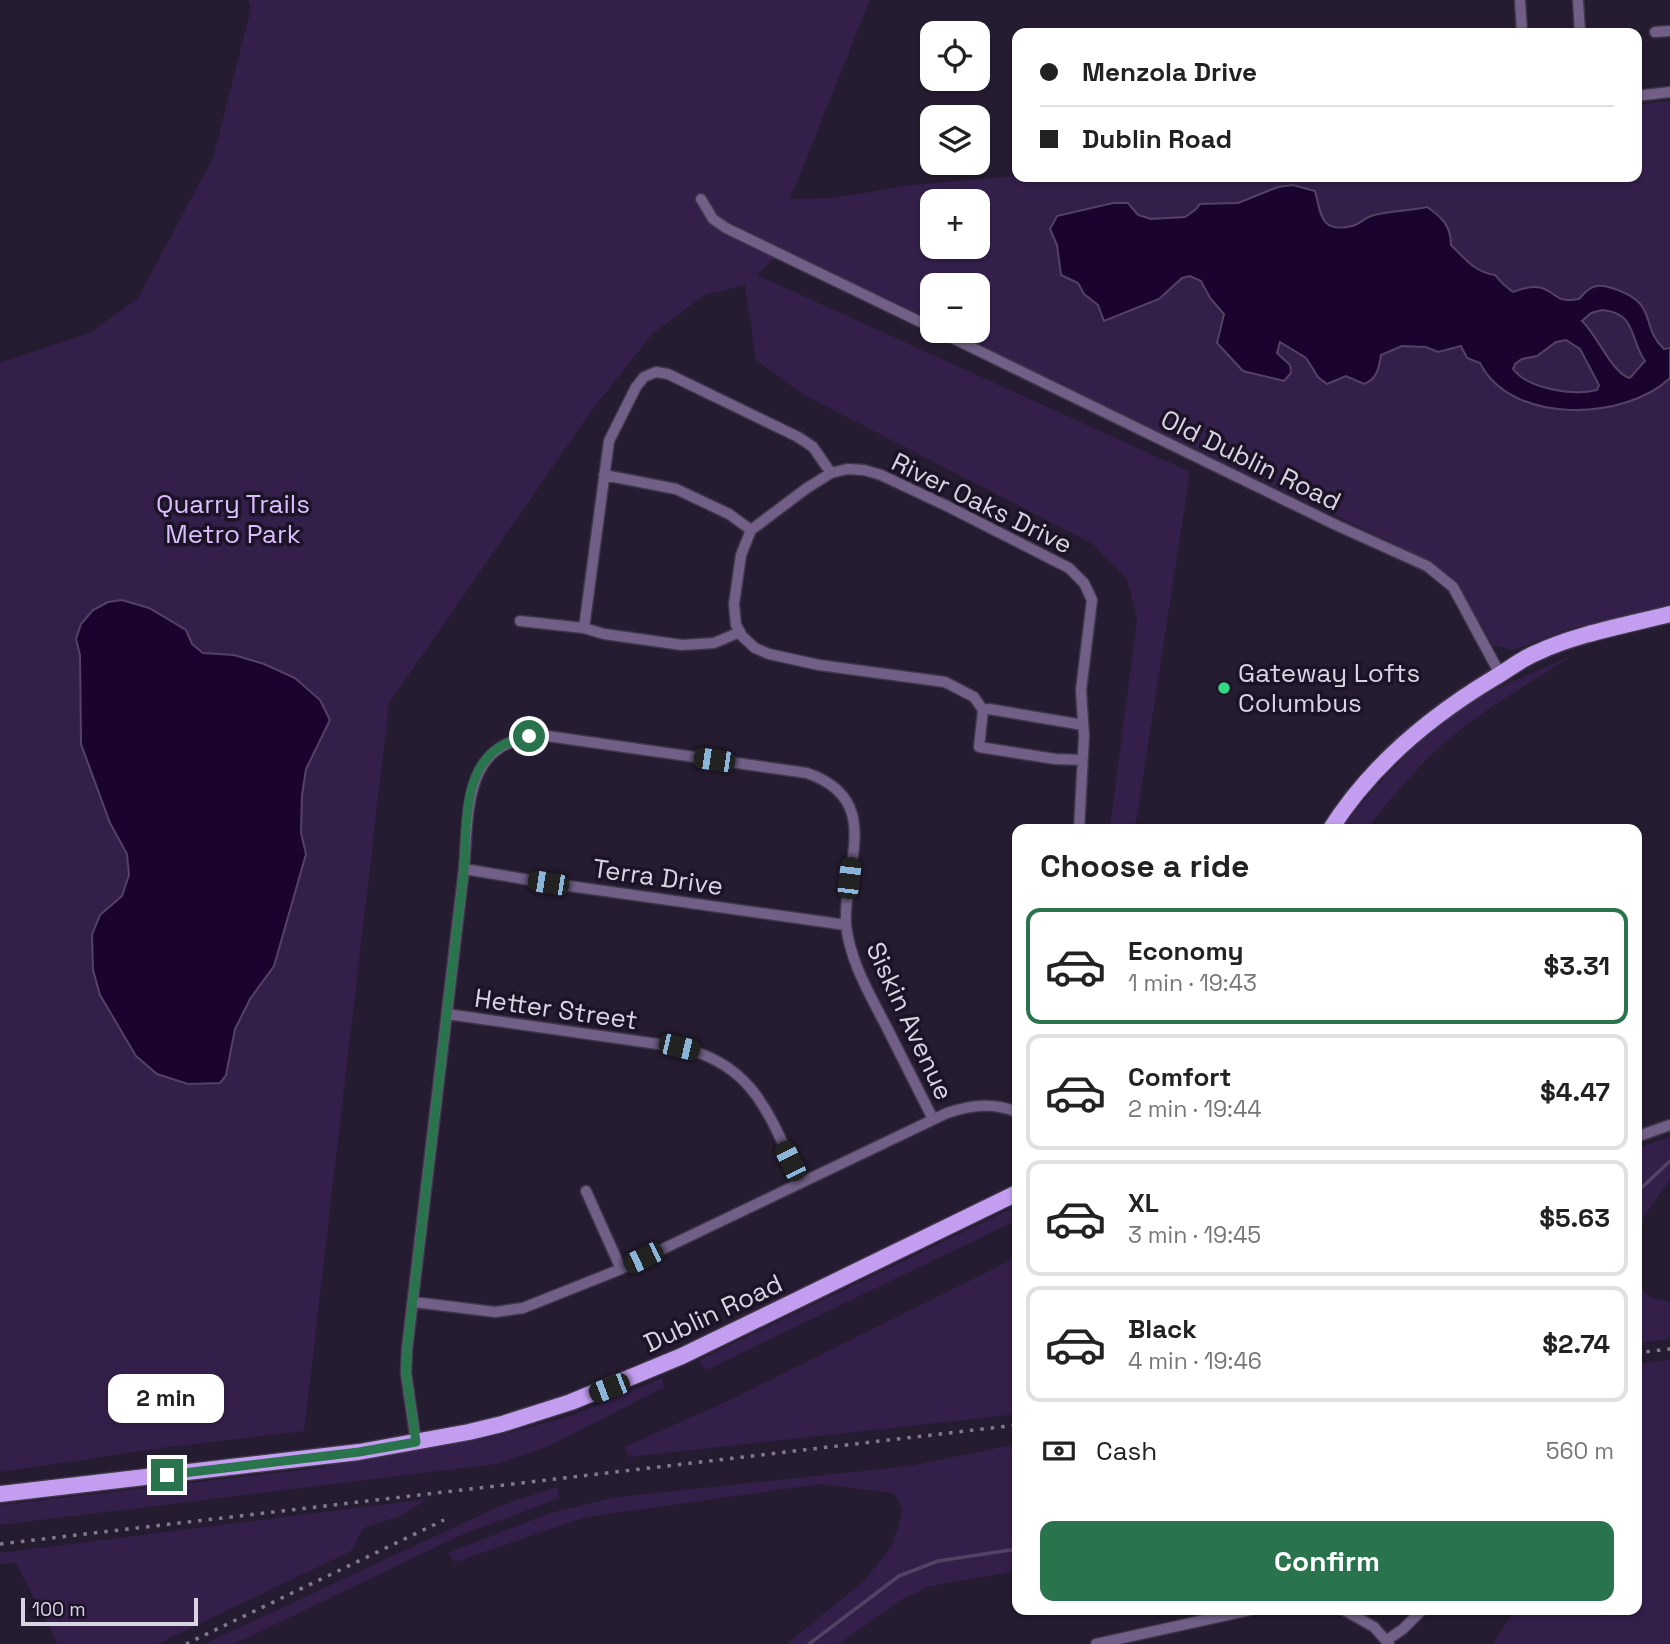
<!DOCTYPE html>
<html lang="en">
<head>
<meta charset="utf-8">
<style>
	body { margin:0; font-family:"Space Grotesk",sans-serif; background:#f2f2f2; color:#222; height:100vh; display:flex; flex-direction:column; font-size:26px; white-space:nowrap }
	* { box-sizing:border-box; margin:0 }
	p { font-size:23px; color:#767676 }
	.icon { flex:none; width:38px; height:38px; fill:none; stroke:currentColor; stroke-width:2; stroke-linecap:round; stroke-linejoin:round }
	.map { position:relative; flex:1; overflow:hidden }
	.drawer { position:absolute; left:1012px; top:824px; width:630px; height:791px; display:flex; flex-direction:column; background:#fff; border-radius:14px; box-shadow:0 2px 5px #0004 }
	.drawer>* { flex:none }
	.hud { position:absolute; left:1012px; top:28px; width:630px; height:154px; border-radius:14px; box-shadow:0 2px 5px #0004; display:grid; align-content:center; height:154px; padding:0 28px; background:#fff }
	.fabs { position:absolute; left:920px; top:21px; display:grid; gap:14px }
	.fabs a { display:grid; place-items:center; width:70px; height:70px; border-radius:14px; background:#fff; box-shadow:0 2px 5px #0004; font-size:35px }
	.scale { position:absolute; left:21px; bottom:18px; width:177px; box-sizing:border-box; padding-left:7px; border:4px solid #d9d4e1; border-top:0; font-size:19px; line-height:24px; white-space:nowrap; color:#d9d4e1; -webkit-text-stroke:5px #1c1327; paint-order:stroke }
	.end { position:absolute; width:32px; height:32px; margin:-16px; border:9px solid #2a744d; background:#fff; box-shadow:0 0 0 4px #fff }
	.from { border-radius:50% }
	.bubble { position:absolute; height:49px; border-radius:14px; background:#fff; box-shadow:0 2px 5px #0004; font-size:23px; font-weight:700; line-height:49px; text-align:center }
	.car { position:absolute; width:21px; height:42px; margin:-21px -10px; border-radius:9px; box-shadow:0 0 5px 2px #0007; background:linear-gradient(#222 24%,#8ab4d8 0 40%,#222 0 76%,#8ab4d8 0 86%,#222 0) }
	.hud b { display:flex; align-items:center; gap:24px; height:66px; font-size:26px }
	.hud b+b { border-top:2px solid #e0e0e0 }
	.hud i { width:18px; height:18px; background:#222 }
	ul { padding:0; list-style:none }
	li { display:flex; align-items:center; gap:21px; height:116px; margin:0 14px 10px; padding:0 14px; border:4px solid #e0e0e0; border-radius:14px }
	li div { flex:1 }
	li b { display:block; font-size:26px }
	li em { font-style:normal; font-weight:700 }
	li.active { border-color:#2a744d }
	li>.icon { width:63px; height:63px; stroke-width:1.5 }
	h2 { padding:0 28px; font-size:32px; line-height:84px }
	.pay { display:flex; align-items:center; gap:18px; height:77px; padding:0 28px; font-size:26px }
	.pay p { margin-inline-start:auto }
	.button { display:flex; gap:14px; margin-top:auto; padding:14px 28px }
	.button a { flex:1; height:80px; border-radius:14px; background:#2a744d; color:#fff; font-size:28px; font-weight:700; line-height:80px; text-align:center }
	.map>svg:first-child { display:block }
</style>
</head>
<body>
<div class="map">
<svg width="1670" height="1644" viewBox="0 0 1670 1644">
	<rect width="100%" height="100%" fill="#261c31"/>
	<path fill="#341f4a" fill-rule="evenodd" d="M 249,0 L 870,0 L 790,199 L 833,198 L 912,185 L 1017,176 L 1636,177 L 1636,105 L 1670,101 L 1670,604 L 1629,616 L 1571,628 L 1514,650 L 1493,645 L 1456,584 L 1432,562 L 950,331 L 978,331 L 978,285 L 933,285 L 933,323 L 782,250 L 757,275 L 1190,472 L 1135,829 L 1110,829 L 1137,618 L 1127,579 L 1093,544 L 804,395 L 756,360 L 745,285 L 706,294 L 653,333 L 592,410 L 389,703 L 304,1431 L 169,1447 L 0,1472 L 0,363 L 90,333 L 138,298 L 213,158 L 251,9 ZM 933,201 L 978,201 L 978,247 L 933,247 Z
		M 1571,656 C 1530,683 1487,707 1450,738 C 1418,765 1392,797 1367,829 L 1341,829 C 1381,777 1429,727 1487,694 C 1513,680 1543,669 1571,656 Z
		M 1670,1137 L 1670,1179 L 1640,1223 L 1637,1282 L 1649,1297 L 1670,1302 L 1670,1339 L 1636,1343 L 1636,1149 Z
		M 1017,1206 L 1017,1220 L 706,1370 L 699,1360 Z
		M 1017,1257 L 1017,1414 L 629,1457 L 625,1447 L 732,1399 Z
		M 1670,1360 L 1670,1644 L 1493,1644 L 1515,1610 L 1636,1610 L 1636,1364 Z
		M 662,1378 L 664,1387 L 549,1446 L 496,1464 L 0,1525 L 0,1505 L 319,1468 L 488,1438 L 568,1417 Z
		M 1017,1444 L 1017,1571 L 930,1586 L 899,1601 L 839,1644 L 787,1644 L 865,1580 L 892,1546 L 903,1510 L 894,1493 L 820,1484 L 586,1517 L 455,1562 L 448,1553 L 550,1513 L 618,1497 L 910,1466 Z
		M 557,1487 L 560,1498 L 461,1535 L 234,1644 L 204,1644 L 500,1506 Z
		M 428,1499 L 400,1516 L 363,1528 L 351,1551 L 157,1644 L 58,1644 L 16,1563 L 0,1564 L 0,1553 Z"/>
	<path fill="#1b032f" stroke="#544264" stroke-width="2" fill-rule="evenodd" d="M 1293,185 L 1315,191 C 1321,212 1319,234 1352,226 C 1359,225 1364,218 1371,216 C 1386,211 1410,211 1427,207 C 1442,217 1451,226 1451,245 C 1465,259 1475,272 1495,275 L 1503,284 L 1513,292 C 1522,289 1533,285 1542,288 C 1559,294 1554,303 1579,299 C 1590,286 1596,283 1612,288 C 1660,303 1639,326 1664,349 L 1670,348 L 1670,378 C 1625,421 1511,425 1480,363 L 1467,358 L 1461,346 L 1438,352 L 1426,347 L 1402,346 L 1381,355 C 1379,368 1377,379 1364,384 L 1346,376 L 1327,384 L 1318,377 L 1306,358 L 1280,342 L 1277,353 L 1290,365 L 1291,373 L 1284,381 L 1243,371 L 1217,343 L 1224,314 L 1210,298 L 1201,281 L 1190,276 L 1182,278 L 1159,299 L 1104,321 L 1098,305 L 1084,294 L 1078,283 L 1061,275 L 1057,245 L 1050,229 L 1057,216 L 1113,203 L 1128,203 L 1138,215 L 1151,219 L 1185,217 L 1195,210 L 1200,204 L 1238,203 L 1278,187 ZM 1602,310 C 1637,313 1629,338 1645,361 L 1630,378 C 1613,375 1596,333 1582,321 L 1591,313 ZM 1566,340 L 1580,349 L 1599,385 L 1597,390 C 1573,396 1528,389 1513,369 L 1515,364 L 1522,359 L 1537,356 L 1556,342 Z
		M 122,600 L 149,608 L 186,630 L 192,644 L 203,653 L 234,655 L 264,664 L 295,678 L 320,700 L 330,720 L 306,769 L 302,795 L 301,833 L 306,854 L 274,966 L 250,999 L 235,1029 L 226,1075 L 220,1083 L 188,1084 L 157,1074 L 136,1056 L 100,995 L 93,970 L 92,935 L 100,915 L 122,896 L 129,875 L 127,854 L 110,823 L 81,744 L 80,655 L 76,639 L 81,624 L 93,610 L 108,602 Z"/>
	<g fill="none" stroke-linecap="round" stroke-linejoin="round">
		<path stroke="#544264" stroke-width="3.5" d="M 1636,1193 L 1670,1161
			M 809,1644 L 899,1576 L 938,1561 L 1017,1549"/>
		<g stroke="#3f364a" stroke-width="13">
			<path id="street" d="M 1520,0 L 1522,33
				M 1578,0 L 1580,33
				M 1655,32 L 1670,31
				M 1636,96 L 1670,92
				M 701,199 L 713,219 L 726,228 L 933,328
				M 938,331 L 1336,525 L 1427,566 L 1453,587 L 1500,674
				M 604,475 L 676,489 L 729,514 L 751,530
				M 520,621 L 584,628 L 604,634 L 682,645 L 714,643 L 740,632
				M 584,628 L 609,441 L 636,387 L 644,377 L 656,372 L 668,374 L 798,437 L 813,447 L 831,473
				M 983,710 L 974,697 L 945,682 L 819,665 L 769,654 L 755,648 L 742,636 L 736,625 L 734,604 L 741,555 L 751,530 L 807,488 L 831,473 L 847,469 L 864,470 L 881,475 L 947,506 L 1069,568 L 1084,583 L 1092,600 L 1081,690 L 1084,736 L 1079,830
				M 1082,760 L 1055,759 L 979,747 L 983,710 L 989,709 L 1083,725
				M 464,869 L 548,883 L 846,925
				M 447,1014 L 679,1047 C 757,1065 769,1117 801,1182
				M 1636,1137 L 1670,1125
				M 586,1191 L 621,1269
				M 414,1302 L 495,1312 L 523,1308 L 621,1269 L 947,1113 C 971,1105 993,1102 1017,1112
				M 416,1442 L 406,1373 L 407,1349 L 464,869 C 469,807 463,736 547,736 L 807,773 C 827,780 846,792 852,814 C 861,845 843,892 846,925 C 850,961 869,993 885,1024 C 901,1056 917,1087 933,1119
				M 1344,1610 L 1374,1627 L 1389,1644
				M 1387,1640 L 1403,1629 L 1422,1610
				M 1096,1644 L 1250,1610"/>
		</g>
		<g stroke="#3f364a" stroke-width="19">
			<path id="primary" d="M 1330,830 C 1371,765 1429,717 1494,678 C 1508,670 1521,659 1536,653 C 1576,634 1627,625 1670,614
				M 0,1494 L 359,1452 L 469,1432 L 502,1424 L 571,1402 L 682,1356 L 1017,1193"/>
		</g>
		<use href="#street" stroke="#715f87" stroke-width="10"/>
		<use href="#primary" stroke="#c39def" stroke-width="16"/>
		<path stroke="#827a8b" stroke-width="3.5" stroke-dasharray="3.5 7" stroke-linecap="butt" d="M 1636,1353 L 1670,1349
			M 0,1544 L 1017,1425
			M 186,1644 L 444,1520"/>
	</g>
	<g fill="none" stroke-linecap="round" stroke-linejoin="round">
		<path stroke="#2a744d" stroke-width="9" d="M 167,1475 L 359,1452 L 416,1442 L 406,1373 L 407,1349 L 464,869 C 467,828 461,768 503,745 C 511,741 521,739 529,736"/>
	</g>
	<circle fill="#33d882" stroke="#1c1327" stroke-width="2.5" cx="1224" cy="688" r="7"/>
	<g text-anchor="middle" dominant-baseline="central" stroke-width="7" stroke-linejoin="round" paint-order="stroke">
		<g font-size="26" fill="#d9d4e1" stroke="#1c1327">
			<text transform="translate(1251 460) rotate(26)">Old Dublin Road</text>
			<text transform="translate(982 503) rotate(26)">River Oaks Drive</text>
			<text transform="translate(658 877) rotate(8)">Terra Drive</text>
			<text transform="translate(556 1009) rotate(8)">Hetter Street</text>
			<text transform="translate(910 1021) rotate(65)">Siskin Avenue</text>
			<text transform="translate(713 1313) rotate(-25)">Dublin Road</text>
		</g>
		<g font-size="26" fill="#dabefd" stroke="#1c1327">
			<text x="233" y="504">Quarry Trails<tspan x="233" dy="30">Metro Park</tspan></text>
		</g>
		<g font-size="26" fill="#d9d4e1" stroke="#1c1327" text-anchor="start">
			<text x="1238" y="673">Gateway Lofts<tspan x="1238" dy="30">Columbus</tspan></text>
		</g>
	</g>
</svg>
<div class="fabs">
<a><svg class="icon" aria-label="locate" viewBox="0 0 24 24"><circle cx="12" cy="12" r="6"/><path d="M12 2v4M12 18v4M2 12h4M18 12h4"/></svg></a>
<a><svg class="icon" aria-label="layers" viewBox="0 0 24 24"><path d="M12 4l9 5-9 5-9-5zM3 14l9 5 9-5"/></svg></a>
<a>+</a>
<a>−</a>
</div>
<div class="scale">100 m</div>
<i class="end from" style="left:529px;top:736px"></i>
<i class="end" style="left:167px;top:1475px"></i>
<div class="bubble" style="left:108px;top:1374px;width:116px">2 min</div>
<i class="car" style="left:714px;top:760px;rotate:278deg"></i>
<i class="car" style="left:849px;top:878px;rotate:7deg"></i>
<i class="car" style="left:548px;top:883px;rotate:279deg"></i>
<i class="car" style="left:679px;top:1047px;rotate:103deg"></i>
<i class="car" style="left:790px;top:1161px;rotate:334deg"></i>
<i class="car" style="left:643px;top:1258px;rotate:244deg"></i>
<i class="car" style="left:609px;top:1388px;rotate:249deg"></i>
<div class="hud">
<b><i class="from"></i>Menzola Drive</b>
<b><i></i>Dublin Road</b>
</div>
<section class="drawer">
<h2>Choose a ride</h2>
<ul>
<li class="active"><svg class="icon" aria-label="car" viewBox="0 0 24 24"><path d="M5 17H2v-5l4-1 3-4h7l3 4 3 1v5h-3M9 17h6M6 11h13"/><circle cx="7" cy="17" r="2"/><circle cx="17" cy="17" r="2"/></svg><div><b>Economy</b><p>1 min · 19:43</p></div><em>$3.31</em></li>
<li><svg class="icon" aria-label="car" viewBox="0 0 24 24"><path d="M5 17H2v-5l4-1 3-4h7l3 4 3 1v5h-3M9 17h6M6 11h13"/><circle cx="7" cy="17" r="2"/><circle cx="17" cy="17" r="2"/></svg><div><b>Comfort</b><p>2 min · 19:44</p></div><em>$4.47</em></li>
<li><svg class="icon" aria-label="car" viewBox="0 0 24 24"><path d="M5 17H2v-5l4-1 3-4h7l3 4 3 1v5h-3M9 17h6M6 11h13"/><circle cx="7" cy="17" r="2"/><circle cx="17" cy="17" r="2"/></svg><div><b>XL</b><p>3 min · 19:45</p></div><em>$5.63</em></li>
<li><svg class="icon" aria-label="car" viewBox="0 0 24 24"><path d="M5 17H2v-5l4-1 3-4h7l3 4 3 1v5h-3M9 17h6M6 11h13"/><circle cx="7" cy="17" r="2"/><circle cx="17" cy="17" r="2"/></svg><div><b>Black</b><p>4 min · 19:46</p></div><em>$2.74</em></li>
</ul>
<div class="pay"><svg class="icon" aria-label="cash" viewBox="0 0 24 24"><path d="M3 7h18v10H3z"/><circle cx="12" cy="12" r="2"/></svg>Cash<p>560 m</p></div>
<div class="button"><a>Confirm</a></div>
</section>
</div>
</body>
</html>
